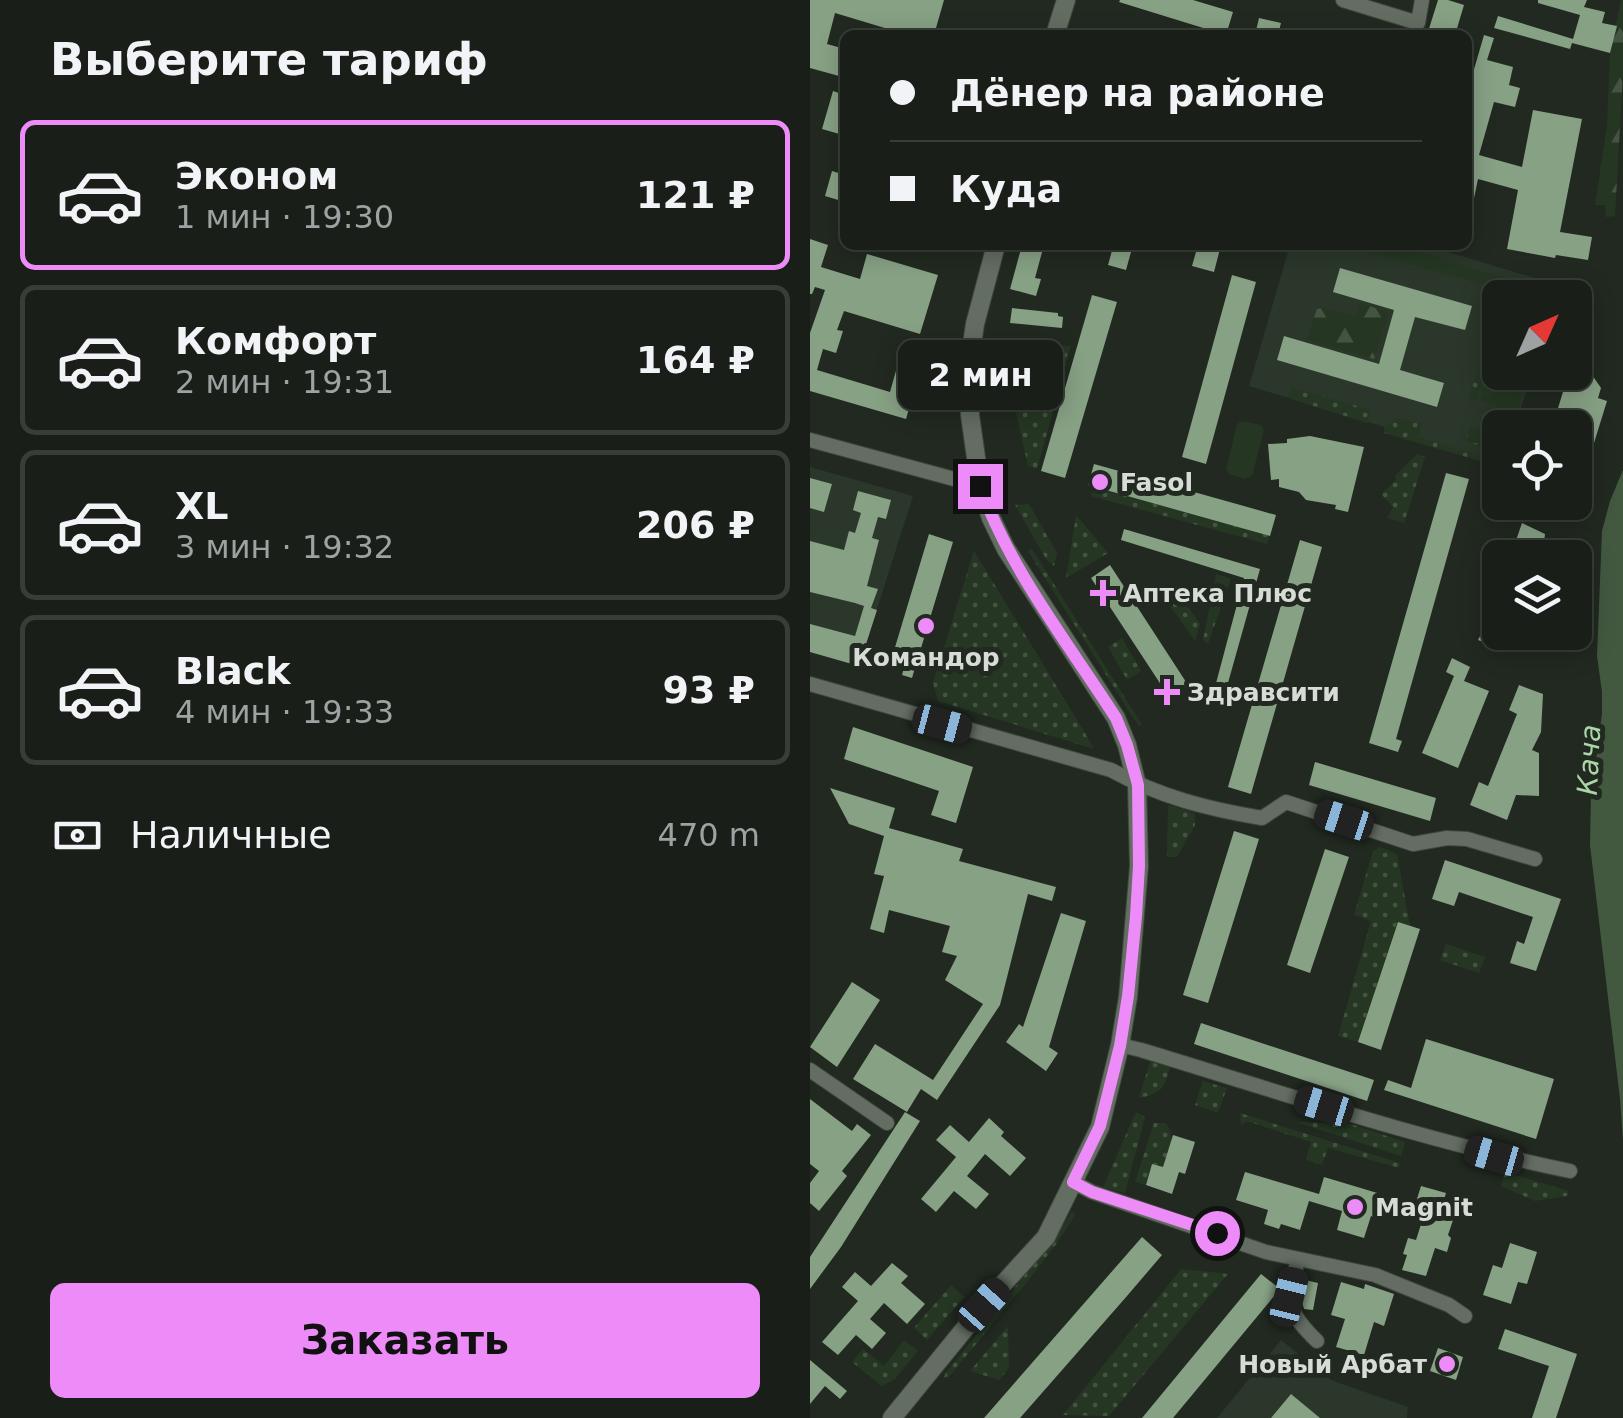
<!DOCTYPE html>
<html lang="ru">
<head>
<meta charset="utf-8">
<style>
	body { margin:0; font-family:"DejaVu Sans",sans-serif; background:#262c25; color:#f1f3f6; height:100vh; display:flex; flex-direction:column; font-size:38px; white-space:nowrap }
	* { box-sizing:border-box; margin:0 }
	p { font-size:32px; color:#9fa2a2 }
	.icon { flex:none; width:55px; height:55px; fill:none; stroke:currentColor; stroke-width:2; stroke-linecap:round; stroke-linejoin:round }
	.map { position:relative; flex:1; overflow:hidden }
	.sheet { display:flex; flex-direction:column; background:#191f18; width:810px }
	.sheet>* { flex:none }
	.hud { position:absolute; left:30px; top:30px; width:632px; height:220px; border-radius:15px; box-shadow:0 5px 25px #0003,0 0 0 2px #373d37; display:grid; align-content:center; height:220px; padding:0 50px; background:#191f18 }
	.needle { width:65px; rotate:45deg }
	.controls { position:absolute; left:672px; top:280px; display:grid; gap:20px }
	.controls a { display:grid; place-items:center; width:110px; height:110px; border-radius:15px; background:#191f18; box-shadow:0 5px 25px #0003,0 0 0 2px #373d37; font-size:50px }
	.end { position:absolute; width:45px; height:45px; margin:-22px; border:12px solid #ed8cf9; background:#111; box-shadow:0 0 0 5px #111 }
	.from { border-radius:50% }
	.bubble { position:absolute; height:70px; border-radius:15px; background:#191f18; box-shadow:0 5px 25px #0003,0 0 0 2px #373d37; font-size:32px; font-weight:800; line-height:70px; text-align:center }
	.car { position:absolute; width:30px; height:60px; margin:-30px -15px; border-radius:12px; box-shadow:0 0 8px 2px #0007; background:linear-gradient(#222 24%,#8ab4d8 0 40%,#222 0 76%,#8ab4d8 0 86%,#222 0) }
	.hud b { display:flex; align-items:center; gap:35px; height:95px; font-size:38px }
	.hud b+b { border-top:2px solid #373d37 }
	.hud i { width:25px; height:25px; background:#f1f3f6 }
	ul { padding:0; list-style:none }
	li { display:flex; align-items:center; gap:30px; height:150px; margin:0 20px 15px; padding:0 30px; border:5px solid #373d37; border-radius:15px }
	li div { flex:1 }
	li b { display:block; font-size:38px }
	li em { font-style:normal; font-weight:800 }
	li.on { border-color:#ed8cf9 }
	li>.icon { width:90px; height:90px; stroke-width:1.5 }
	h2 { padding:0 50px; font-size:45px; line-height:120px }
	.pay { display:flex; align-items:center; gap:25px; height:110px; padding:0 50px; font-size:38px }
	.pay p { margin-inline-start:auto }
	.button { display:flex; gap:20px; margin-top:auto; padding:20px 50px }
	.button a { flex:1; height:115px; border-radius:15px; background:#ed8cf9; color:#111; font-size:40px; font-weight:800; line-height:115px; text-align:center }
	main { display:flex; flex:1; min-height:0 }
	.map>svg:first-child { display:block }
</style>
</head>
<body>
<main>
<section class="sheet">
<h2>Выберите тариф</h2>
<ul>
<li class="on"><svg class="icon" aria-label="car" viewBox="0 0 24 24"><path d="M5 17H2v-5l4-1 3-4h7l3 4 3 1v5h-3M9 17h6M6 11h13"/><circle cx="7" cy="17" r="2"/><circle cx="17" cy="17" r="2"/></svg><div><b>Эконом</b><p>1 мин · 19:30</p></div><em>121 ₽</em></li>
<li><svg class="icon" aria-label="car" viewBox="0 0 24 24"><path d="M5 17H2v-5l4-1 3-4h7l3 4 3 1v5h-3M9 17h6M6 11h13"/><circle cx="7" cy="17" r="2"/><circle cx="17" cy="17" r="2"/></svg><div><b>Комфорт</b><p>2 мин · 19:31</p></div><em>164 ₽</em></li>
<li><svg class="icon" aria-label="car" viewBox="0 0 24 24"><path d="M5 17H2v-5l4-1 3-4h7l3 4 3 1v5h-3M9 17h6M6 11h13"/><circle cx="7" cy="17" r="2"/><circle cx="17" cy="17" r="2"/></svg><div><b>XL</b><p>3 мин · 19:32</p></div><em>206 ₽</em></li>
<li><svg class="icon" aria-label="car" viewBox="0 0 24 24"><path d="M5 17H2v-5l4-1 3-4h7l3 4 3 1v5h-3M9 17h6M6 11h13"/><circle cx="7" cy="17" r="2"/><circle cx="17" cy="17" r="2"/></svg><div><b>Black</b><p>4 мин · 19:33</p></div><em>93 ₽</em></li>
</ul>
<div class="pay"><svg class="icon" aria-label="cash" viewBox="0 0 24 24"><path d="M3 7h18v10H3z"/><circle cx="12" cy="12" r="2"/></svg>Наличные<p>470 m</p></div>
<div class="button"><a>Заказать</a></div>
</section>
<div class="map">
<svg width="813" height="1418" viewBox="0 0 813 1418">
	<defs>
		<pattern id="grass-dots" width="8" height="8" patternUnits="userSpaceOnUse" patternTransform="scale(2.5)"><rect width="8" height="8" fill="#253723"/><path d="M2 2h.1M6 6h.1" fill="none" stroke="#445342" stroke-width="1.8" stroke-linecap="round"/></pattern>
		<pattern id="forest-firs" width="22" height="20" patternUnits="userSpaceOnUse" patternTransform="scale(2.5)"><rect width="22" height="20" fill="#253723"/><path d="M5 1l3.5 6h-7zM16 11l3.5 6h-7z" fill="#445342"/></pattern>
	</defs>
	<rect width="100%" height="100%" fill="#212920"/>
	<path fill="#2b372a" d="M 480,245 L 615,245 L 748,285 L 746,297 L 690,298 L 690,372 L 722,373 L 705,427 L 690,428 L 690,462 L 439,386 Z
		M 0,467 L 103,496 L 49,666 L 0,652 Z
		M 471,1340 L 521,1380 L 598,1407 L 597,1418 L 407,1418 Z"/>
	<path fill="url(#grass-dots)" d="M 690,302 L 690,331 L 666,402 L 658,399 Z
		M 205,344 L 261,346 L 227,469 L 218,466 L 202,394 Z
		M 481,387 L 561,410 L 557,423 L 478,398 Z
		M 677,407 L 706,416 L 702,427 L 690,428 L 690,452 L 655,441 L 660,426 L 670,429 Z
		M 590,418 L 612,424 L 609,437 L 685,460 L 684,465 L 574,433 L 574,427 Z
		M 607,454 L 615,457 L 594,523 L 577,518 L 583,507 L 571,494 L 586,480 L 585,476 Z
		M 284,487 L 460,536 L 457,544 L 281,496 Z
		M 219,504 L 247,553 L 244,566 L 236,559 L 205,505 Z
		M 266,515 L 298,553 L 256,578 Z
		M 222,549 L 332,725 L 329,726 L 320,713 L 218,551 Z
		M 164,551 L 275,733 L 284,749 L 128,701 L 123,683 Z
		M 406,574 L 421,579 L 398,644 L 393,640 Z
		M 363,585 L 390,624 L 385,641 L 351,593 Z
		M 312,638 L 331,671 L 317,680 L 298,647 Z
		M 358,805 L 385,813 L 385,825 L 367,857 L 357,857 Z
		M 570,847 L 587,854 L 600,926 L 587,923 L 548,1042 L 528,1036 L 561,921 L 544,915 L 563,851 Z
		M 636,944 L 675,957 L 669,973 L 630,960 Z
		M 340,1062 L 360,1067 C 354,1089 352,1093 329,1098 Z
		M 393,1081 L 417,1088 L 408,1113 L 385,1105 Z
		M 326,1112 L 335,1117 L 315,1193 L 293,1187 Z
		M 430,1113 L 590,1163 L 589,1168 L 518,1148 L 512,1165 L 496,1160 L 501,1142 L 437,1121 L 431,1126 Z
		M 486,1122 L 541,1124 L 595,1142 L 591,1156 Z
		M 344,1123 L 355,1123 C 368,1136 358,1152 353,1167 L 342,1164 L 336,1185 L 325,1182 Z
		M 695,1172 L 759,1191 L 757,1196 L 725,1201 L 691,1186 Z
		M 262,1212 L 266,1214 L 247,1243 L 221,1277 L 139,1377 L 134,1378 L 135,1374 L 243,1240 Z
		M 371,1269 L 418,1274 L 299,1416 L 253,1415 Z
		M 141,1285 L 154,1297 L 117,1340 L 104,1328 Z
		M 198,1326 L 199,1368 L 189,1380 L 160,1371 Z
		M 94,1340 L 108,1351 L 85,1379 L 72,1386 L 42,1362 L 53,1349 L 74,1366 Z"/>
	<path fill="url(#forest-firs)" d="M 811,0 L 813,0 L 813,72 L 805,216 L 796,217 L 795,205 L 785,205 L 797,126 L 800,53 Z
		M 549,303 L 579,312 L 564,359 L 496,340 L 507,309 L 514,308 L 545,316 Z"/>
	<path fill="#253723" d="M 558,245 L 587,245 L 697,279 L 694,291 L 556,251 Z
		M 690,335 L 690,372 L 719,373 L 706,412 L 670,400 Z
		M 432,421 L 451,425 L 454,430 L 442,476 L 435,479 L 419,474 L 416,469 L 427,424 Z"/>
	<path fill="#425940" d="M 813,470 L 813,1140 L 810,1099 L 780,845 L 781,792 L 792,714 L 792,692 L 787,656 L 792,531 L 800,501 Z"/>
	<path fill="#87a185" d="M 0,0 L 134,0 L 124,35 L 98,35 L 25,13 L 17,44 L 35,49 L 35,73 L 30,72 L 29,76 L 0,68 Z
		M 310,0 L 383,0 L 423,12 L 416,35 L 309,2 Z
		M 628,0 L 638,0 L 654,5 L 645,35 L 617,35 Z
		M 728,0 L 777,0 L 774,7 L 795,12 L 792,23 L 807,26 L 800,53 L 762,43 L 760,49 L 684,28 L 688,16 L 763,39 L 770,15 L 728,3 Z
		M 449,18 L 471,23 L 468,35 L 445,35 Z
		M 674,35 L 684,38 L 677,60 L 703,67 L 699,85 L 710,88 L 705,107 L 684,102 L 669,155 L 712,167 L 723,110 L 772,119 L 750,232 L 782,237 L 778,260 L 746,255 L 745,258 L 697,249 L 708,190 L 668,179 L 662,208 L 658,207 L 658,90 Z
		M 23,91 L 35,95 L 35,128 L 33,135 L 12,129 Z
		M 22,171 L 35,175 L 35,202 L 15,196 Z
		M 0,239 L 18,245 L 11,267 L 50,279 L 57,254 L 128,275 L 110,334 L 34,311 L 27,330 L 33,331 L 26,353 L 13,349 L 7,370 L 80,392 L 91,353 L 113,360 L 96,419 L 0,391 L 0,333 L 15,290 L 5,287 L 2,294 L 0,294 Z
		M 212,245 L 234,245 L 225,278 L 231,279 L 226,296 L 200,289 Z
		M 388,245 L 411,245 L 404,272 L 382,266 Z
		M 303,247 L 321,252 L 316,270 L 298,265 Z
		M 530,268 L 662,306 L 655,330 L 605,317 L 590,370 L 634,383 L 627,407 L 467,360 L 474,336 L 569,364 L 584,310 L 523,292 Z
		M 422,275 L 446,282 L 396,464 L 372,457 Z
		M 282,295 L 307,302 L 255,478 L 231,471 Z
		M 202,308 L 248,313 L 248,316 L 253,317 L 252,328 L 200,323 Z
		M 765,367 L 780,372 L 791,388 L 788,398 L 797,401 L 767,498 L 765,498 L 765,428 L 742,428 L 759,372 L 765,372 Z
		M 500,436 L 554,447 L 538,512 L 525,509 L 526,505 L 496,500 L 489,492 L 469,487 L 469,479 L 461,480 L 458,444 L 477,443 L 477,439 Z
		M 284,464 L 466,515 L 460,536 L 278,485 Z
		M 636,473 L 659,479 L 586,739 L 592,741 L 588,752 L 559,743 Z
		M 0,478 L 22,484 L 14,512 L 0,508 Z
		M 48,491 L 81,500 L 76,519 L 68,517 L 62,538 L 69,540 L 57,586 L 68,589 L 61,608 L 67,610 L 49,666 L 0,652 L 0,624 L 45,636 L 54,606 L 60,608 L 45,603 L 0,592 L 0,541 L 34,550 L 39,531 L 45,533 L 51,513 L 43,510 Z
		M 712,523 L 735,534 L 732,558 L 700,558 Z
		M 314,529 L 450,569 L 416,690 L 405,687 L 434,578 L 311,540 Z
		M 119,534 L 143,542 L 102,678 L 92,675 L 94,668 L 80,664 Z
		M 490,540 L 512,547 L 441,794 L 418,787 Z
		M 300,565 L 378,685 L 359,697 L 281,578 Z
		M 690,600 L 690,632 L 706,632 L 695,650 L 668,640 Z
		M 642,658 L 660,667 L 654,681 L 679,691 L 648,768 L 612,753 L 644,676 L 636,672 Z
		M 709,685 L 733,694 L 731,732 L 722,750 L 729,753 L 729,796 L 706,795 L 697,820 L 660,805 L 669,782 L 678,786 L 707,714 L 699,710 Z
		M 43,727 L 163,767 L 146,823 L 121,815 L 129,791 L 34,759 Z
		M 505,762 L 626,798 L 620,821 L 499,785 Z
		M 20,788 L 85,808 L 79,828 L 153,849 L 149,861 L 246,887 L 242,901 L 218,894 L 190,1005 L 127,1100 L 111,1089 L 97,1112 L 43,1079 L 65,1044 L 123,1080 L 173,1004 L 135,980 L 147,956 L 132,952 L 140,926 L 79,910 L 74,933 L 60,929 L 74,876 L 64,874 L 74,836 L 39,824 Z
		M 424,831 L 449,839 L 398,1003 L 373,995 Z
		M 515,849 L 539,857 L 500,973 L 477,965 Z
		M 635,860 L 751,899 L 726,971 L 700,963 L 707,941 L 714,944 L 723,917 L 649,892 L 644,906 L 622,899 Z
		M 251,913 L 276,921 L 239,1047 L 248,1053 L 236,1071 L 196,1042 L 209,1024 L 213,1027 Z
		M 588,922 L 610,929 L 571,1050 L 548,1042 Z
		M 42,982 L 70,1000 L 27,1067 L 0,1047 Z
		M 391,1023 L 564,1080 L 557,1101 L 384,1044 Z
		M 616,1039 L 744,1079 L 726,1139 L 574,1090 L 578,1080 L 601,1088 Z
		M 0,1099 L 42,1131 L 47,1124 L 61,1135 L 32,1171 L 37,1176 L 9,1211 L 0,1203 L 0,1183 L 9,1171 L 0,1164 Z
		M 95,1112 L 110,1121 L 31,1247 L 0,1289 L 0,1257 Z
		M 179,1118 L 194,1132 L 191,1136 L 216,1158 L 200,1176 L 175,1154 L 157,1176 L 179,1194 L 166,1209 L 144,1191 L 126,1212 L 111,1199 L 146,1157 L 126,1140 L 140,1125 L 159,1142 Z
		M 363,1135 L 385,1142 L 375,1174 L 369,1172 L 362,1194 L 336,1185 L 342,1164 L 353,1167 Z
		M 435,1172 L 509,1194 L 514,1177 L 574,1195 L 567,1218 L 561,1216 L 554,1238 L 527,1230 L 532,1211 L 499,1201 L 490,1230 L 471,1224 L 469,1229 L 454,1224 L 458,1210 L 426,1200 Z
		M 611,1186 L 636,1193 L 631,1210 L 645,1214 L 638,1235 L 641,1238 L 637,1252 L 625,1248 L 616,1276 L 592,1270 L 597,1255 L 593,1254 L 598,1238 L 606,1240 L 613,1218 L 602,1215 Z
		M 332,1237 L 352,1255 L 317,1296 L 210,1418 L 174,1418 Z
		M 700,1243 L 727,1252 L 717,1284 L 708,1282 L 701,1304 L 673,1295 L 683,1265 L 692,1268 Z
		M 82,1263 L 98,1276 L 91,1283 L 115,1304 L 97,1324 L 74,1303 L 60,1319 L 76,1333 L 62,1349 L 46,1335 L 28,1355 L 12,1342 L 48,1301 L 32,1287 L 45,1272 L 61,1286 Z
		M 451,1274 L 470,1289 L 363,1418 L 332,1418 Z
		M 495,1280 L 508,1283 L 503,1310 L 494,1309 L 492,1302 Z
		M 531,1282 L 554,1289 L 555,1284 L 584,1294 L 574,1326 L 564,1322 L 554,1355 L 526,1347 L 535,1319 L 521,1315 Z
		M 695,1329 L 767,1354 L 746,1418 L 722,1418 L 739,1366 L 688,1349 Z
		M 628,1348 L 653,1357 L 646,1380 L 620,1371 Z
		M 0,1360 L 37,1391 L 30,1399 L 15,1386 L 0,1404 Z
		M 481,1394 L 510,1418 L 461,1418 Z"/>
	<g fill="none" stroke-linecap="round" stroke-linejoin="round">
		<g stroke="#3f463f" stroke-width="16">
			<path id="street" d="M 533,0 L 608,23 L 612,0
				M 0,440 L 170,486
				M 0,684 L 301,770 C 350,797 398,809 452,818 L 476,802 L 603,844 L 637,838 L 657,839 L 725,859
				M 310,1045 L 331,1050 C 473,1093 614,1141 760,1171
				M 0,1070 L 77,1123
				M 263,1182 L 282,1192 L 456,1252 L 565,1275 L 639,1305 L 655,1316
				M 488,1259 C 478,1302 474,1309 507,1341"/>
		</g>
		<g stroke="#3f463f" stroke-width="20">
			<path id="secondary" d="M 245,35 L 256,0
				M 82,1418 L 174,1305 L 236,1237 L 290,1127 L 310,1045 L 318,997 L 329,866 L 327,785 L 317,745 L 306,718 L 196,549 L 181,518 L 170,486 L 160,415 L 160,358 L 165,324 L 186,245"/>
		</g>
		<use href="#street" stroke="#636d62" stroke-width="14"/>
		<use href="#secondary" stroke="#636d62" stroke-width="18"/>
	</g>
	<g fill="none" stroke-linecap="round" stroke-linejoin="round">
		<path stroke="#ed8cf9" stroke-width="12" d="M 170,486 C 200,570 258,643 306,718 L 317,745 L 328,785 L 329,866 L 326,916 L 318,996 L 310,1046 L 290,1126 L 263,1182 L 282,1192 L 407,1233"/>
	</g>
	<g fill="#ed8cf9" stroke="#212920" stroke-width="4">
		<circle cx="290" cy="482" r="10"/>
		<path d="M288 578h10v10h10v10h-10v10h-10v-10h-10v-10h10z"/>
		<circle cx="116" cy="626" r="10"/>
		<path d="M352 677h10v10h10v10h-10v10h-10v-10h-10v-10h10z"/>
		<circle cx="545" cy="1207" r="10"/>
		<circle cx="637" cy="1364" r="10"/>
	</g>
	<g text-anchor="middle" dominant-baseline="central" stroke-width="10" stroke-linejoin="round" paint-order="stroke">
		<g font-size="25" font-weight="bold" fill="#d7dcd7" stroke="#212920" text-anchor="start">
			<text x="310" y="482">Fasol</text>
			<text x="313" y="593">Аптека Плюс</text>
			<text x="116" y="657" text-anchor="middle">Командор</text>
			<text x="377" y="692">Здравсити</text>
			<text x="565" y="1207">Magnit</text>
			<text x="617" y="1364" text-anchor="end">Новый Арбат</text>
		</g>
		<g font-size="28" font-style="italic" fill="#abd7a8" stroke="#212920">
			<text transform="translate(779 760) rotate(-87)">Кача</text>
		</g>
	</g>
</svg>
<div class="controls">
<a><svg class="needle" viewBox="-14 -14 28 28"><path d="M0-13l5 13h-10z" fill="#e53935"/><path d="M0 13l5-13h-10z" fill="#9fa2a2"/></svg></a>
<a><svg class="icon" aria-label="locate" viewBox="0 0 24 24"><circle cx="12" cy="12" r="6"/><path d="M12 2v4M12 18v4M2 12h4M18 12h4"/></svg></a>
<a><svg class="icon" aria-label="layers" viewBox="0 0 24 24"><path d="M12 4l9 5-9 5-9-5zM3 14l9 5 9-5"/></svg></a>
</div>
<i class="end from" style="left:407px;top:1233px"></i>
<i class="end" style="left:170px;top:486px"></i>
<div class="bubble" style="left:88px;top:340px;width:165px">2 мин</div>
<i class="car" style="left:132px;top:724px;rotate:105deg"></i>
<i class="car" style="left:534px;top:820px;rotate:288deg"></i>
<i class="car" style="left:514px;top:1106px;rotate:287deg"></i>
<i class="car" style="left:684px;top:1156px;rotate:286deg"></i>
<i class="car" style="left:479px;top:1297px;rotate:14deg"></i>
<i class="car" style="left:174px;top:1305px;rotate:42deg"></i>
<div class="hud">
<b><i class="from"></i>Дёнер на районе</b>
<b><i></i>Куда</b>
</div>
</div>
</main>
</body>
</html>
